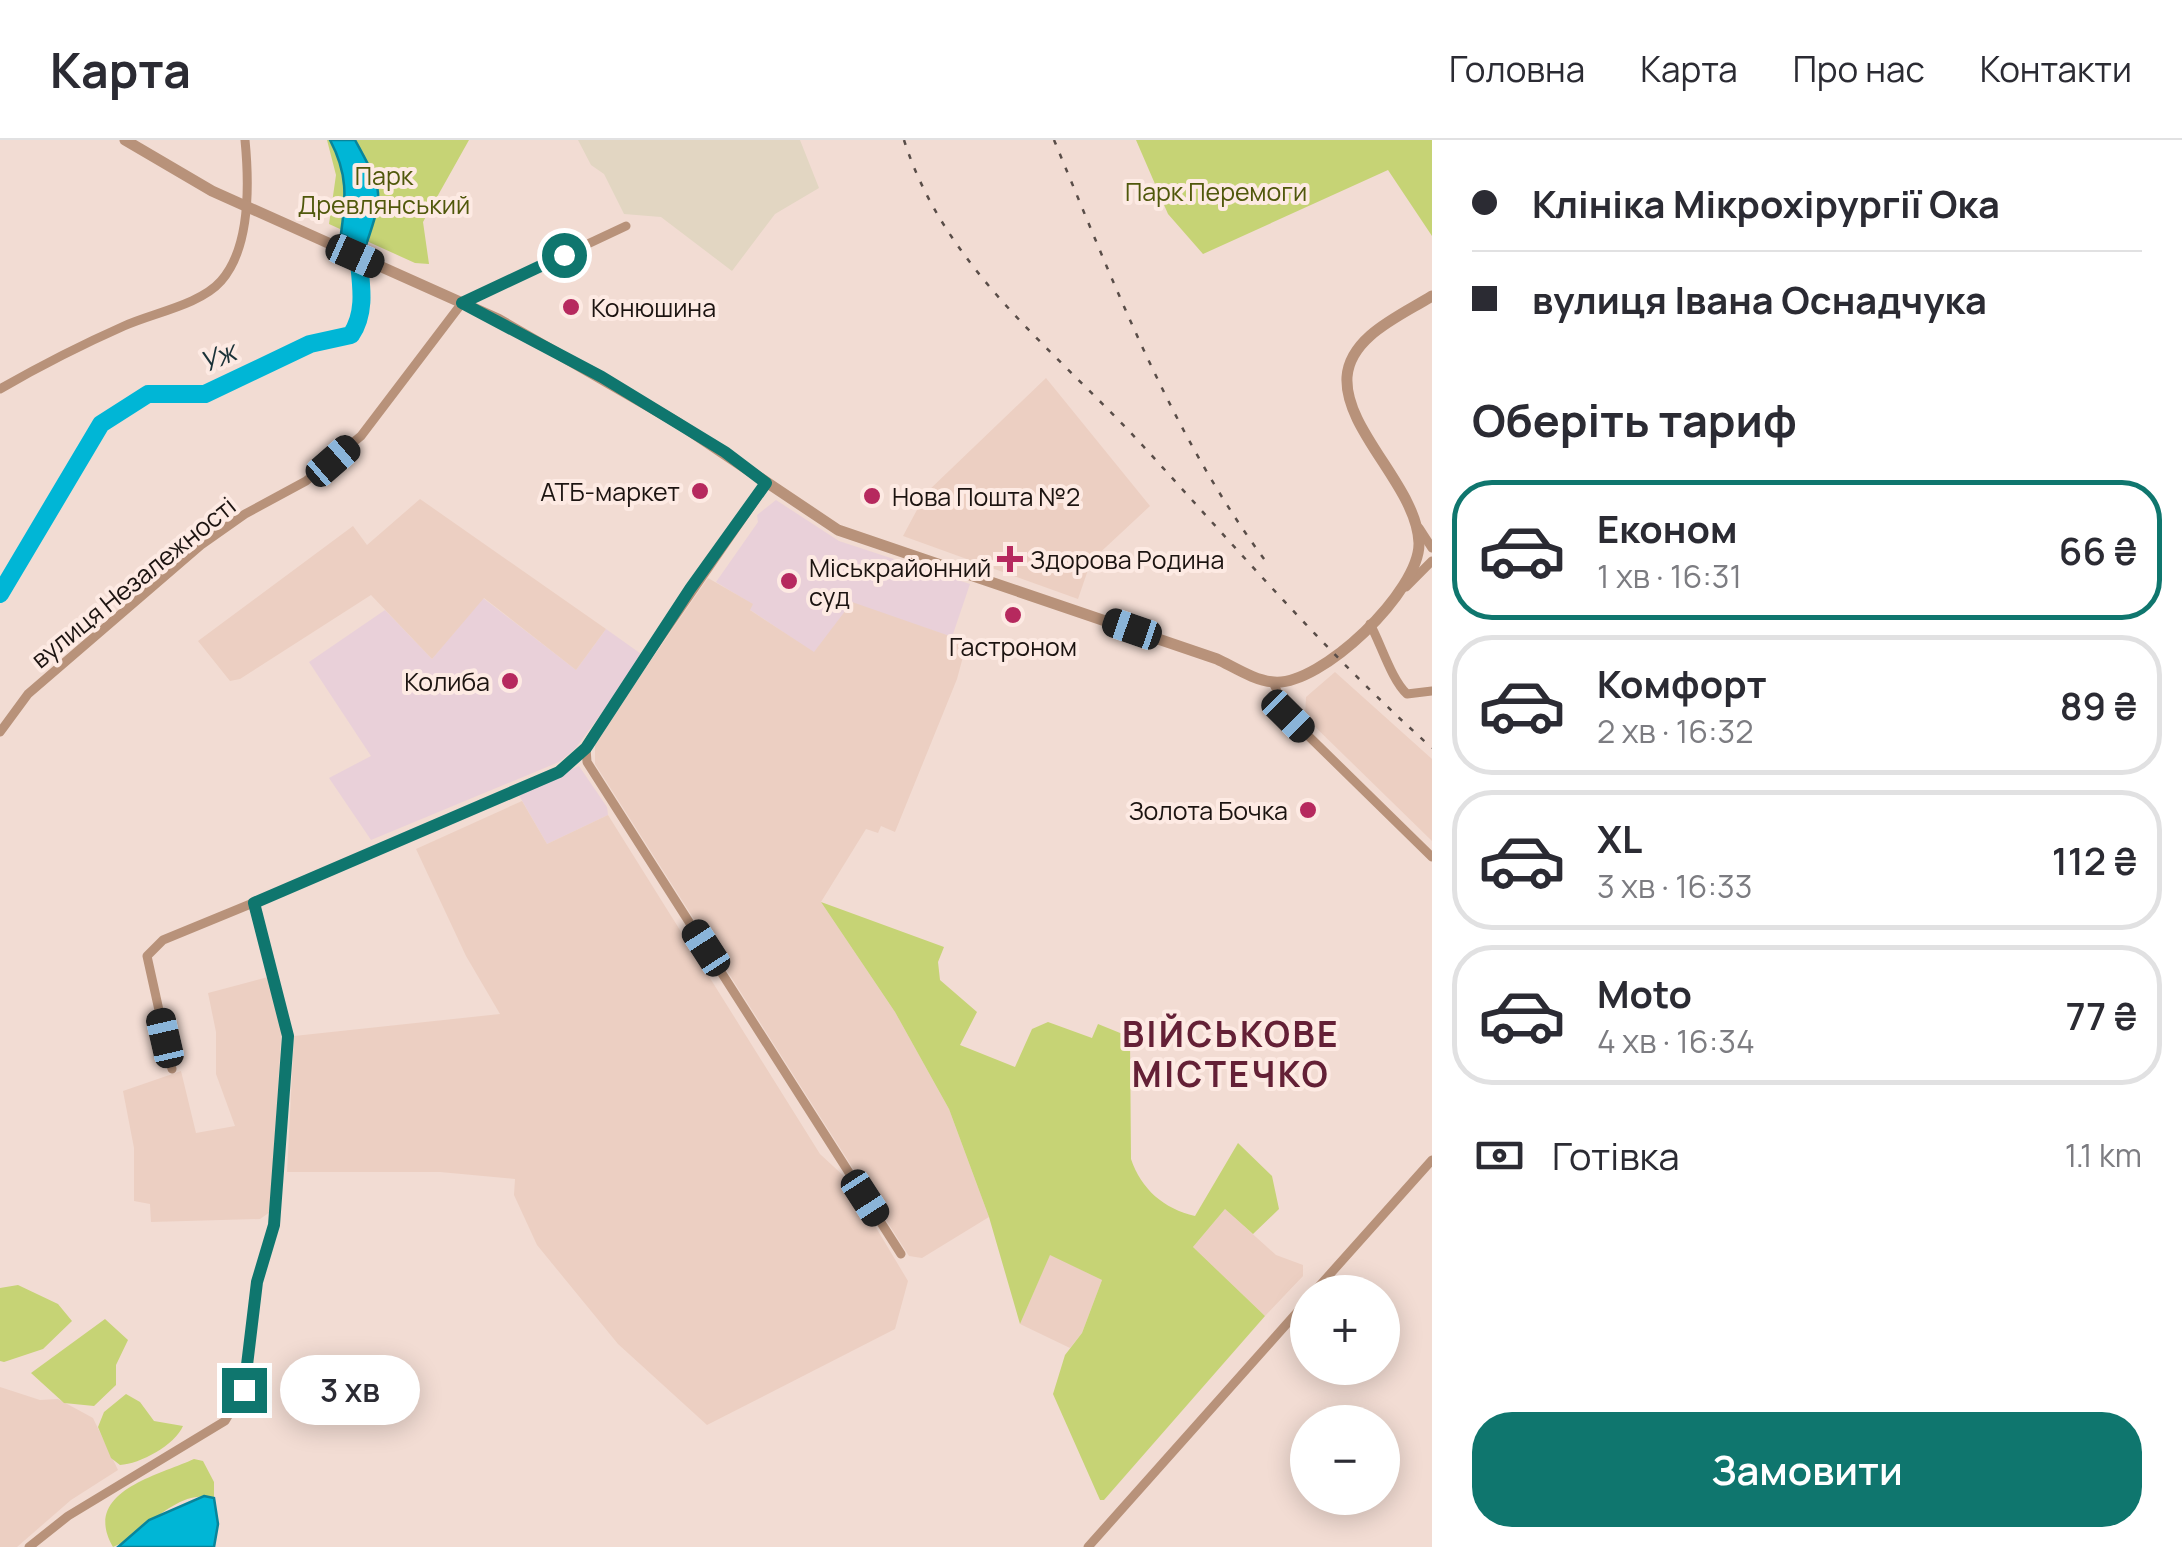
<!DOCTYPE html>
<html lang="uk">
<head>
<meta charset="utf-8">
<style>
	body { margin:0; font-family:Manrope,sans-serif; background:#f7f7f7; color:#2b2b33; height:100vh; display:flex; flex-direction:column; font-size:38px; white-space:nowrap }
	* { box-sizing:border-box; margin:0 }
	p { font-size:32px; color:#7c7c81 }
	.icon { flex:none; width:55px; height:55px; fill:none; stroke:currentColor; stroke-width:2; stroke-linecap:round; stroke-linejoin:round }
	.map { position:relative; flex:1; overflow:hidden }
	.panel { display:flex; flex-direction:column; background:#fff; width:750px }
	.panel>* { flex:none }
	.top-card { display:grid; align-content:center; height:220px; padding:0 40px; background:#fff }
	.buttons { position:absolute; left:1290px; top:1135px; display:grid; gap:20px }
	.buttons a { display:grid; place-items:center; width:110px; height:110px; border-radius:50%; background:#fff; box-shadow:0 5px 25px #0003; font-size:50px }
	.end { position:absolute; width:45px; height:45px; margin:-22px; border:12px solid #0f766e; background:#fff; box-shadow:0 0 0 5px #fff }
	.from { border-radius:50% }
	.bubble { position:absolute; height:70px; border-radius:35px; background:#fff; box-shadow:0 5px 25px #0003; font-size:32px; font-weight:600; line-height:70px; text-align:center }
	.car { position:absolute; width:30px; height:60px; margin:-30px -15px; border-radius:12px; box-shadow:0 0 8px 2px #0007; background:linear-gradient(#222 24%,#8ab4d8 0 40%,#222 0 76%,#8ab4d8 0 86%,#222 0) }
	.top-card b { display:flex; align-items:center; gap:35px; height:95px; font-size:38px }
	.top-card b+b { border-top:2px solid #e1e1e2 }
	.top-card i { width:25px; height:25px; background:#2b2b33 }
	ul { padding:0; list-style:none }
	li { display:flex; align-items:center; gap:30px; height:140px; margin:0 20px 15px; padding:0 20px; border:5px solid #e1e1e2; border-radius:40px }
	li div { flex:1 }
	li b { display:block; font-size:38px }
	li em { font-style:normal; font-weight:600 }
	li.current { border-color:#0f766e }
	li>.icon { width:90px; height:90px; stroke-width:1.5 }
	h2 { padding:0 40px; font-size:45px; line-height:120px }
	.pay { display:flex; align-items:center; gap:25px; height:110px; padding:0 40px; font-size:38px }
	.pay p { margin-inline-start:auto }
	.action { display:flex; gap:20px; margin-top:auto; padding:20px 40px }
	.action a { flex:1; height:115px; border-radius:40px; background:#0f766e; color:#fff; font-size:40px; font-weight:600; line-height:115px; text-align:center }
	header { display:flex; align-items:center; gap:60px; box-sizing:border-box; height:140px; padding:0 50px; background:#fff; border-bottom:2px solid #e1e1e2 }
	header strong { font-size:48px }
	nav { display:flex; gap:55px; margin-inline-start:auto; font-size:35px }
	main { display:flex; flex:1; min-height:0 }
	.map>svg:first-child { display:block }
</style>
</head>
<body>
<header>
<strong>Карта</strong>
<nav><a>Головна</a><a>Карта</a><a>Про нас</a><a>Контакти</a></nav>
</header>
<main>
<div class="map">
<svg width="1432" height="1407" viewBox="0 0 1432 1407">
	<rect width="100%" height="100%" fill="#f2dcd3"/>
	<path fill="#e9d0d9" d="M 776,360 L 839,401 L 970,444 L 952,497 L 852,463 L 814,513 L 749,469 L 752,464 L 716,442 L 758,382 L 757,375 Z
		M 483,458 L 576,530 L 606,489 L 644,516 L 575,609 L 559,622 L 371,700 L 329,638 L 371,616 L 309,522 L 385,470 L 432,519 Z
		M 579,626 L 607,667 L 608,675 L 547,704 L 517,652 Z"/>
	<path fill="#eccfc2" d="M 1046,238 L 1150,366 L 1091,421 L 1078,459 L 903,396 L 926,353 Z
		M 420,359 L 606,489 L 576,530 L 484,458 L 432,519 L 371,455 L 240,539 L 230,541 L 198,501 L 353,386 L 367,405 Z
		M 708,438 L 753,464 L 750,470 L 814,512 L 852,462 L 967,502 L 957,539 L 895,692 L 881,686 L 878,693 L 866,689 L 821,762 L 895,872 L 949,969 L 989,1077 L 922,1118 L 909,1116 L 595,624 L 595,603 L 603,589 Z
		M 1335,532 L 1432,619 L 1432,701 L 1305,577 L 1306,557 Z
		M 522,661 L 547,704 L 608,675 L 820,1014 L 847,1039 L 908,1141 L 895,1189 L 707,1285 L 618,1204 L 537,1105 L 514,1055 L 515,1039 L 440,1032 L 287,1032 L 294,896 L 500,874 L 466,816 L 416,709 Z
		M 268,837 L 282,884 L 270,1072 L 260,1079 L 151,1082 L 150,1064 L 134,1061 L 134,1008 L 123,951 L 181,931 L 196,993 L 235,986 L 216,934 L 216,892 L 208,853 Z
		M 1225,1069 L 1276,1115 L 1303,1125 L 1303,1136 L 1265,1176 L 1193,1107 Z
		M 1050,1114 L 1102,1140 L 1082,1193 L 1070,1208 L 1020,1184 Z
		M 0,1247 L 40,1260 L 58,1259 L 93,1278 L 118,1330 L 71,1360 L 17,1407 L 0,1407 Z"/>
	<path fill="#e2d6c2" d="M 578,0 L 800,0 L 819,48 L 775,74 L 732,131 L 661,77 L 624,74 L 604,34 L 591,25 Z"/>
	<path fill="#c6d375" d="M 327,0 L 469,0 L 423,82 L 429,124 L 415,123 L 329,84 L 336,35 Z
		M 1136,0 L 1432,0 L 1432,96 L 1388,30 L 1203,114 L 1168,74 Z
		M 821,762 L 944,807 L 938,822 L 940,840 L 977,872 L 960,905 L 1015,927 L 1032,889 L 1048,882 L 1092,898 L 1098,884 L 1130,897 L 1131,1019 C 1141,1049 1164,1069 1195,1076 L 1238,1003 L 1272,1036 L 1279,1069 L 1253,1094 L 1225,1069 L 1193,1107 L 1265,1176 L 1104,1360 L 1100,1360 L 1053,1254 L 1065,1215 L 1082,1193 L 1102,1140 L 1050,1115 L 1020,1184 L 989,1077 L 949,969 L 895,872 Z
		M 18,1145 L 58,1164 L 72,1181 L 43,1209 L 4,1222 L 0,1221 L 0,1148 Z
		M 105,1179 L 128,1200 L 116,1225 L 116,1245 L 94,1266 L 64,1263 L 31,1233 Z
		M 126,1254 L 140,1262 L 154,1281 L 183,1286 C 175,1305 140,1324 120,1325 L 111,1318 L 98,1287 L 104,1272 Z
		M 194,1319 L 203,1321 L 214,1342 L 214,1358 C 174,1348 145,1395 113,1407 C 81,1352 157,1336 194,1319 Z"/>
	<path fill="#00b6d6" stroke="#08859b" stroke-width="2.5" d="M 330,0 L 355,0 C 382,50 385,50 366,105 L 341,94 C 346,57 348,34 330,0 Z
		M 204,1356 L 214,1358 L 218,1384 L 214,1407 L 118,1407 L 149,1380 Z"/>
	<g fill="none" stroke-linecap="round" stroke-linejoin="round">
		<path stroke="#00b6d6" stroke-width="18" d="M 0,454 L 101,284 L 148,254 L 205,254 L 310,204 L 351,195 C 374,161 351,117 359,79"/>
		<path stroke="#b8927a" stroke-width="9" d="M 0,249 C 40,226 81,205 124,186 C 152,173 200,165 221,141 C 251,107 249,41 245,0
			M 767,343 L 591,598 L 586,608 L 587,622 L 901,1114
			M 1419,388 L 1432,408
			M 1406,447 L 1432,421
			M 1370,484 C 1381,504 1392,541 1407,554 L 1432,551
			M 1273,542 L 1288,576 L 1432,717
			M 0,592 L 28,554 L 201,405 L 245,374 L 306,341 L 361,296 L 462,163 L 626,86
			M 172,929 L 147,816 L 163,800 L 253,763
			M 1314,1152 L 1432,1020
			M 29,1407 L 68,1376 L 225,1281 L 244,1249 L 257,1142 L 274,1085 L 288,896 L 253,763 L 559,632 L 586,608
			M 1088,1407 L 1308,1160"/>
		<path stroke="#b8927a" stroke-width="11" d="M 125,0 L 212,51 L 498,179 L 678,283 L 838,390 L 1217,519 C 1234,527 1255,541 1274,542 C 1321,546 1420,451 1419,403 C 1417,347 1344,291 1347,237 C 1350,196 1402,175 1432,156"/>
		<path stroke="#594d48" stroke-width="2.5" stroke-dasharray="5 10" stroke-linecap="butt" d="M 904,0 C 945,129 1056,211 1144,307 C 1238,410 1328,515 1432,608
			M 1054,0 C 1115,146 1172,296 1267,423"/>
	</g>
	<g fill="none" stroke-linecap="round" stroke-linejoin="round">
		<path stroke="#0f766e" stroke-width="12" d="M 244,1250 L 257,1142 L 274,1085 L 288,896 L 254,763 L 559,632 L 586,608 L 690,449 L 766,343 L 725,312 L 602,237 L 462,163 L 564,115"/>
	</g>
	<g fill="#b6295e" stroke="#fdeae3" stroke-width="4">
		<circle cx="571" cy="167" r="10"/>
		<circle cx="700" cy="351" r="10"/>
		<circle cx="872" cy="356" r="10"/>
		<path d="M1005 404h10v10h10v10h-10v10h-10v-10h-10v-10h10z"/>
		<circle cx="789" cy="441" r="10"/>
		<circle cx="1013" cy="475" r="10"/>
		<circle cx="510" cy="541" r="10"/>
		<circle cx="1308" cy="670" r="10"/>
	</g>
	<g text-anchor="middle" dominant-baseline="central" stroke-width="8" stroke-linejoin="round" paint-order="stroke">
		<g font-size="25" fill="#50580b" stroke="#fdeae3">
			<text x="384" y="35">Парк<tspan x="384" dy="29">Древлянський</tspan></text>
			<text x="1216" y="51">Парк Перемоги</text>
		</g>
		<g font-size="25" fill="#1c1411" stroke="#fdeae3" text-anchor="start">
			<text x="591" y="167">Конюшина</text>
			<text x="680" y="351" text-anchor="end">АТБ-маркет</text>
			<text x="892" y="356">Нова Пошта №2</text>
			<text x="1030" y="419">Здорова Родина</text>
			<text x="809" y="427">Міськрайонний<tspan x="809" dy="29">суд</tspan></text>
			<text x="1013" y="506" text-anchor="middle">Гастроном</text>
			<text x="490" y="541" text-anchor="end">Колиба</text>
			<text x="1288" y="670" text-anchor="end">Золота Бочка</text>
		</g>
		<g font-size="25" fill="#1c1411" stroke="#fdeae3">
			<text transform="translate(133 442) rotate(-39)">вулиця Незалежності</text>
		</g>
		<g font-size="28" font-style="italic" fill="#1a3238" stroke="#fdeae3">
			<text transform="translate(217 216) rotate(-23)">Уж</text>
		</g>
		<g font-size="35" font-weight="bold" letter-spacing="2.5" fill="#642036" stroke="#fdeae3">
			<text x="1231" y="894">ВІЙСЬКОВЕ<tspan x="1231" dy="40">МІСТЕЧКО</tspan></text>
		</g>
	</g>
</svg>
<div class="buttons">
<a>+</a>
<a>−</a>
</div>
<i class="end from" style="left:564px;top:115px"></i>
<i class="end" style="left:244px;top:1250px"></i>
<div class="bubble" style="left:280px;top:1215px;width:140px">3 хв</div>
<i class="car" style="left:355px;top:116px;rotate:114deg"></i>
<i class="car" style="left:333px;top:321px;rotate:49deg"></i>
<i class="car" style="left:1132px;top:489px;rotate:289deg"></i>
<i class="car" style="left:1288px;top:576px;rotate:135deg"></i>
<i class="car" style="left:706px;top:808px;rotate:327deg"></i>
<i class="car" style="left:165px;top:898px;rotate:347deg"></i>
<i class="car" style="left:865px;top:1058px;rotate:147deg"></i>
</div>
<section class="panel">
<div class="top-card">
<b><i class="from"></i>Клініка Мікрохірургії Ока</b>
<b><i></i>вулиця Івана Оснадчука</b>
</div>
<h2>Оберіть тариф</h2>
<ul>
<li class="current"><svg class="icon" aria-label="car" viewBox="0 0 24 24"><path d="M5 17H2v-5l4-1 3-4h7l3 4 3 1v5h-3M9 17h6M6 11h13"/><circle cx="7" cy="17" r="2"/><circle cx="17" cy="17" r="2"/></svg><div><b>Економ</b><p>1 хв · 16:31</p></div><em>66 ₴</em></li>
<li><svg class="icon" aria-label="car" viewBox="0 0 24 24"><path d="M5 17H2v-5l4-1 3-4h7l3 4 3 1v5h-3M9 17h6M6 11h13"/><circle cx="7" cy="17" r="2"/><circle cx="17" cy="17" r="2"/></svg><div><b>Комфорт</b><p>2 хв · 16:32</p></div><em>89 ₴</em></li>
<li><svg class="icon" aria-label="car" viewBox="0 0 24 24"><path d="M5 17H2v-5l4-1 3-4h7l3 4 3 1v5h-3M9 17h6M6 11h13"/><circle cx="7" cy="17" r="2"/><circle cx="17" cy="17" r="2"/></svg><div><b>XL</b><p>3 хв · 16:33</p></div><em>112 ₴</em></li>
<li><svg class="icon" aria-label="car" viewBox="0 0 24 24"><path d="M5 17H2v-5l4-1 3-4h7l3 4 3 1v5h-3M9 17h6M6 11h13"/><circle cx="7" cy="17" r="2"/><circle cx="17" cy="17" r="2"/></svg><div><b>Moto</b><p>4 хв · 16:34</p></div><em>77 ₴</em></li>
</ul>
<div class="pay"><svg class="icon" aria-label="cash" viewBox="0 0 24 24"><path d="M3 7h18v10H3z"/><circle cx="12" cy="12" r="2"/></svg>Готівка<p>1.1 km</p></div>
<div class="action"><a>Замовити</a></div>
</section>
</main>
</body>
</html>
